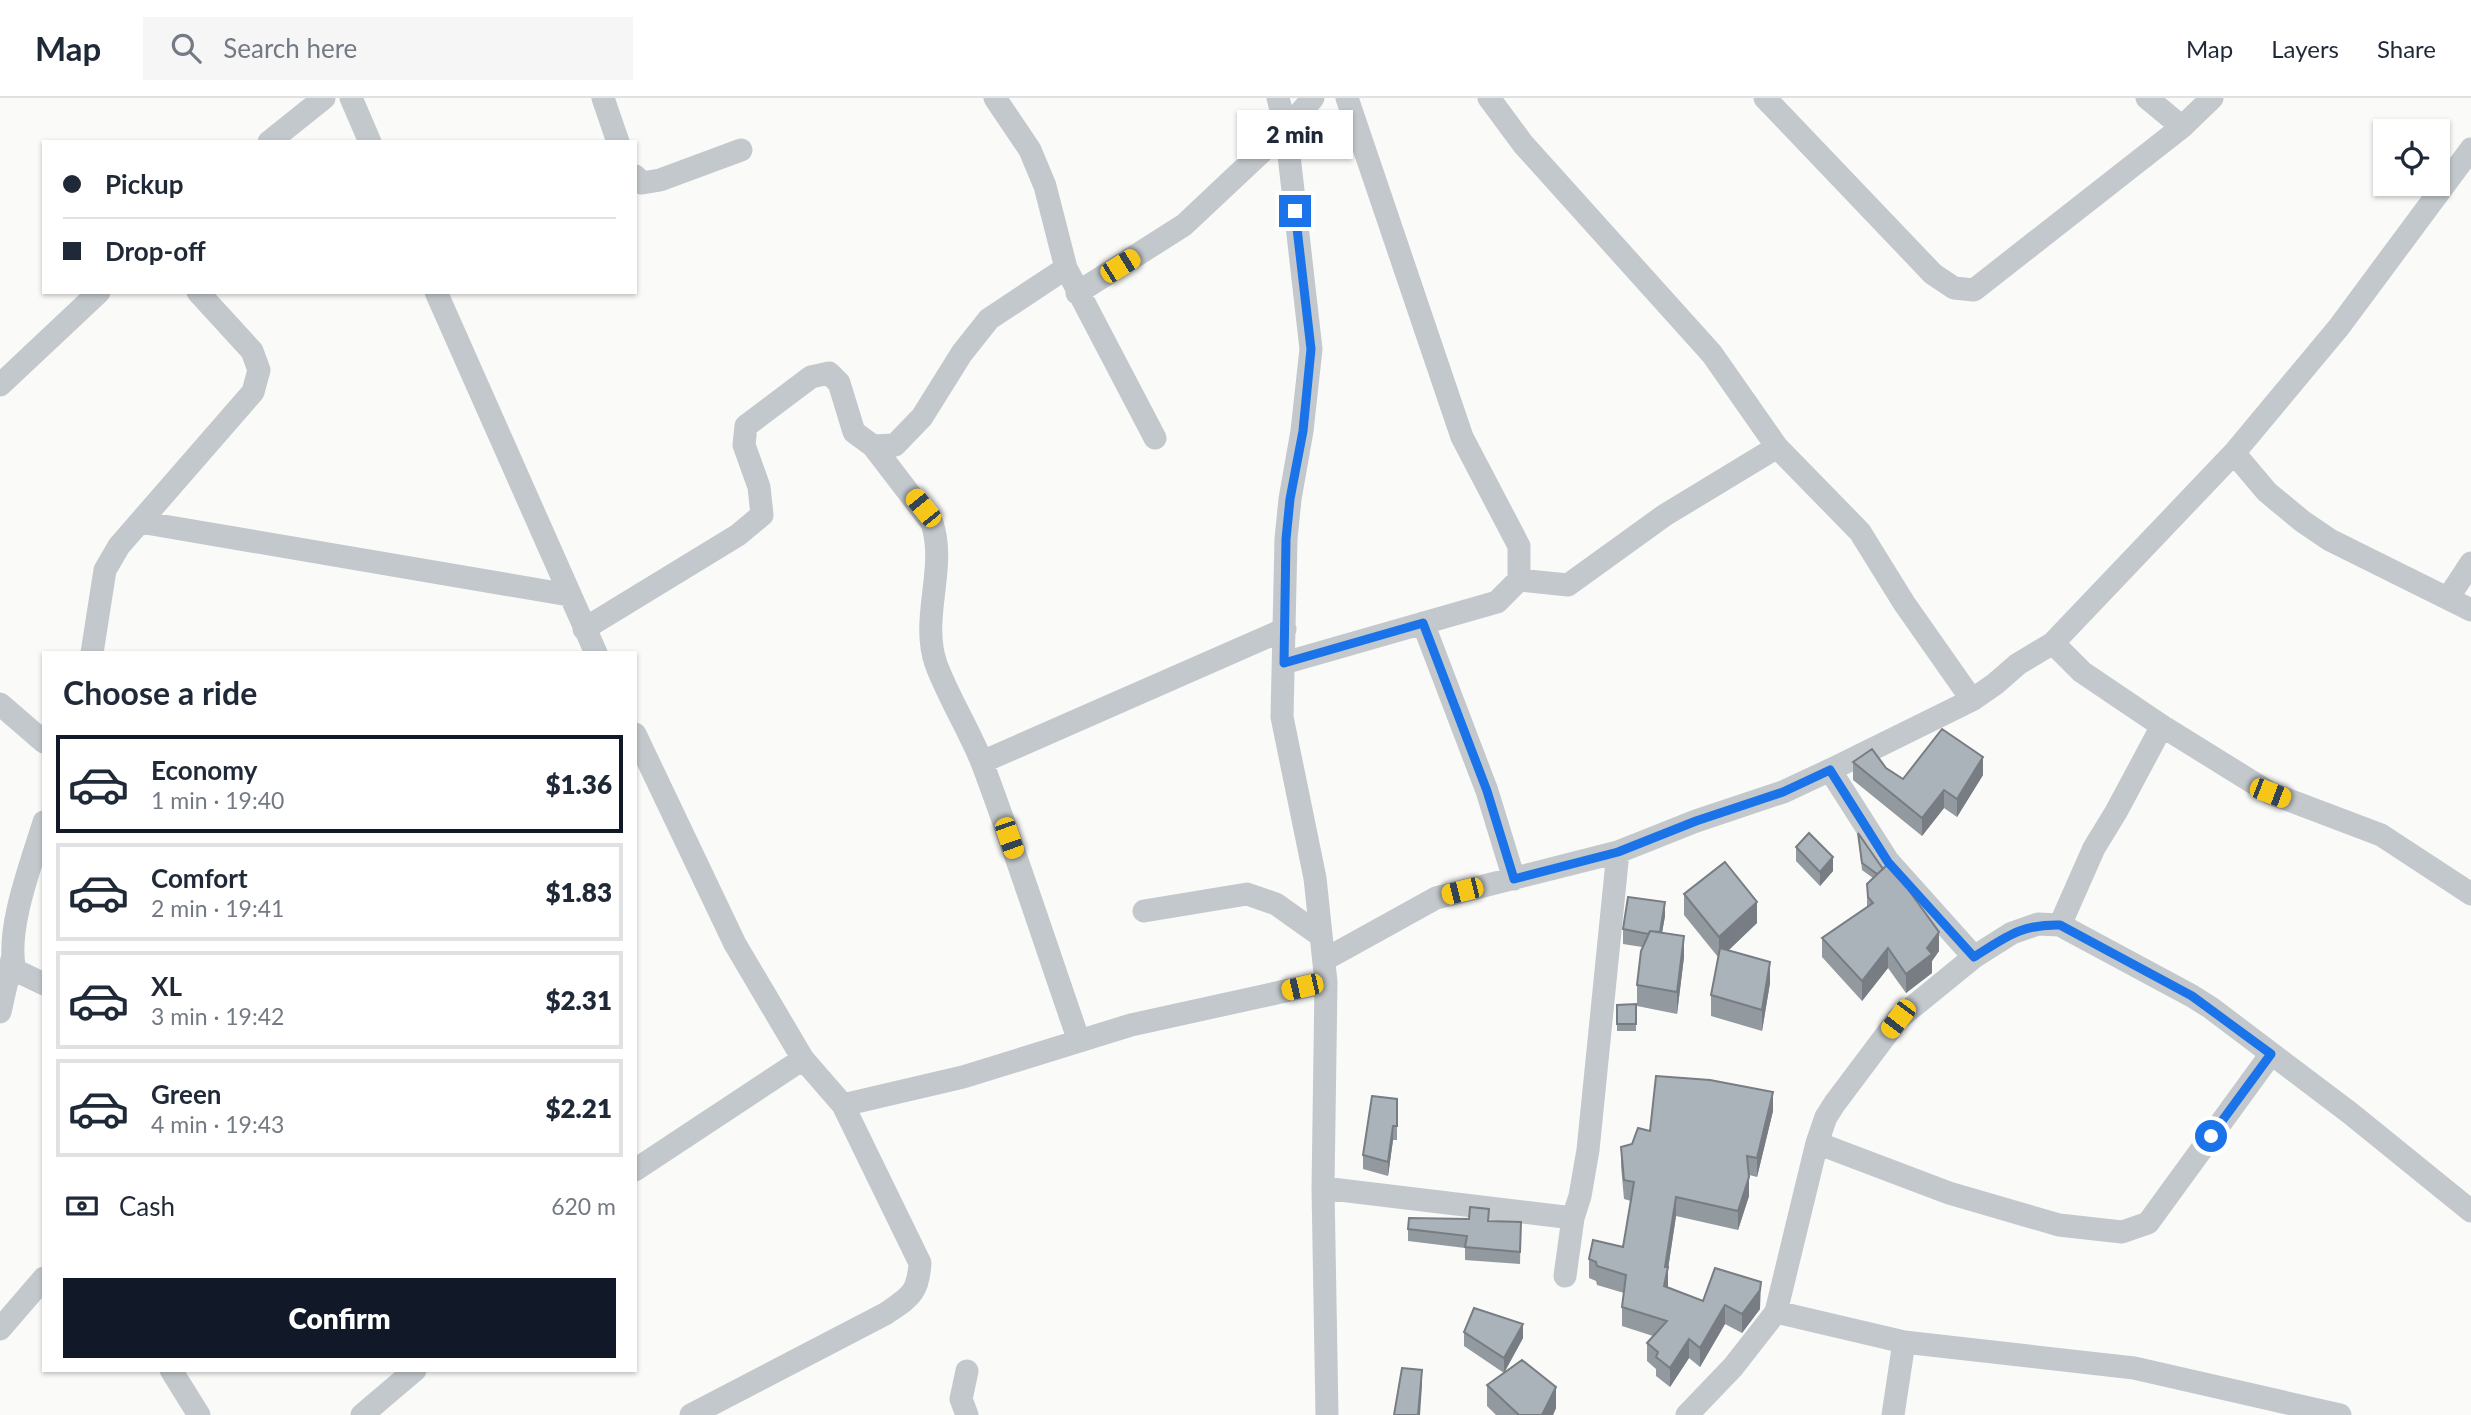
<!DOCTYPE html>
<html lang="en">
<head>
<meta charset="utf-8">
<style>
	body { margin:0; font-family:Lato,sans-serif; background:#f6f6f7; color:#1f2937; height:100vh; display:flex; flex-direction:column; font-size:26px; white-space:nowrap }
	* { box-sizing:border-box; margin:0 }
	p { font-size:23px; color:#747a83 }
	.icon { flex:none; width:38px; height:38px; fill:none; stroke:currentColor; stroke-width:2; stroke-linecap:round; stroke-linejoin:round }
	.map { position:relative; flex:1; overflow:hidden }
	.details { position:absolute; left:42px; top:553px; width:595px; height:721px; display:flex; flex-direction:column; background:#fff; border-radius:0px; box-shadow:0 2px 5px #0004 }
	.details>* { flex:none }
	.hud { position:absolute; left:42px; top:42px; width:595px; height:154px; border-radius:0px; box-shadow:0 2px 5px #0004; display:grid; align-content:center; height:154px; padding:0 21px; background:#fff }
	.tools { position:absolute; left:2373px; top:21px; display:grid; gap:14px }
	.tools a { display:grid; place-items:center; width:77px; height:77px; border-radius:0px; background:#fff; box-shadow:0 2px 5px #0004; font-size:35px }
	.end { position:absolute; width:32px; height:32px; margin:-16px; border:9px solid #1a73e8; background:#fff; box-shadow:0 0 0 4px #fff }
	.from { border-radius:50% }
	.bubble { position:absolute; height:49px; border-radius:0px; background:#fff; box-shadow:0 2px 5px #0004; font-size:23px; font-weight:800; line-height:49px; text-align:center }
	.car { position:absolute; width:21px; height:42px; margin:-21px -10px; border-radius:9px; box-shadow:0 0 5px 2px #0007; background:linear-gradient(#f5c518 24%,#345 0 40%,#f5c518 0 76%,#345 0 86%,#f5c518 0) }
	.hud b { display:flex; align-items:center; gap:24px; height:66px; font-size:26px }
	.hud b+b { border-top:2px solid #e0e1e3 }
	.hud i { width:18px; height:18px; background:#1f2937 }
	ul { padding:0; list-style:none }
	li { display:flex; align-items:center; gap:21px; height:98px; margin:0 14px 10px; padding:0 7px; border:4px solid #e0e1e3; border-radius:0px }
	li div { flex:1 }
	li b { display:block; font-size:26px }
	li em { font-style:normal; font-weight:800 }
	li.selected { border-color:#111827 }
	li>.icon { width:63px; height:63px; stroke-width:1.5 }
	h2 { padding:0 21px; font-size:32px; line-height:84px }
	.pay { display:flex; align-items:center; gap:18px; height:77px; padding:0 21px; font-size:26px }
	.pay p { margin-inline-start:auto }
	.action { display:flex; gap:14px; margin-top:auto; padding:14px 21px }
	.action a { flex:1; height:80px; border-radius:0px; background:#111827; color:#fff; font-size:28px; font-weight:800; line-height:80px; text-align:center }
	header { display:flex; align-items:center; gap:42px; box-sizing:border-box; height:98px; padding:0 35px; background:#fff; border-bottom:2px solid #e0e1e3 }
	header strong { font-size:33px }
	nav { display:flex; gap:38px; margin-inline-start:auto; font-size:24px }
	.search { width:490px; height:63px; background:#f6f6f7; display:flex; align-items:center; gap:18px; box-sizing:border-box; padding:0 24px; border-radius:0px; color:#747a83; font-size:26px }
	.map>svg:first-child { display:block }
</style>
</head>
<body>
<header>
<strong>Map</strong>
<div class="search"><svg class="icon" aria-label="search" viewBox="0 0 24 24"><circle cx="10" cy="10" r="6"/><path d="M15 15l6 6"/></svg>Search here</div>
<nav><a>Map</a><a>Layers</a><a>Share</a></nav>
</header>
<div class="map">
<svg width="2471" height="1317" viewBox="0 0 2471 1317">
	<rect width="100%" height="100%" fill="#fafaf8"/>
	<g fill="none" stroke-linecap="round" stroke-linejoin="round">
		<path stroke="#c3c8cc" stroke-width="23" d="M 351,0 L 370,44
			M 603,0 L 618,44
			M 995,0 L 1030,52 L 1045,88 L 1066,170 L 1155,340
			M 1278,0 L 1286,31 L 1311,251 L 1302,333 L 1290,401 L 1286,441 L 1282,619 L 1315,780 L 1326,884 L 1323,1090 L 1327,1317
			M 1489,0 L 1523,46 L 1712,256 L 1777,349 L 1860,434 L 1904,505 L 1972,602
			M 1765,0 L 1933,176 L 1954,190 L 1974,192 L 2182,29 L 2212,0
			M 2147,0 L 2182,29
			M 269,44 L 324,0
			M 635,78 L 642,85 L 660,82 L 741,52
			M 436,194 L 596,555
			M 1077,195 L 1184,127 L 1286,31 L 1313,0
			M 0,287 L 99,194
			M 873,348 L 932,425 C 947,470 920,520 936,566 C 949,601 970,633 983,667 C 1017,758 1047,851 1079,943
			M 2234,355 L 2267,394 L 2302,423 L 2330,442 L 2471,512
			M 140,424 L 569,497
			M 1519,482 L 1568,487 L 1665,417 L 1777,349
			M 2448,500 L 2471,465
			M 1423,525 L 1487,693 L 1514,781
			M 584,531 L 738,437 L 762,417 L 759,389 L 744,347 L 746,328 L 811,279 L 829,275 L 839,285 L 854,334 L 873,348 L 895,347 L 922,319 L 962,255 L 989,221 L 1066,170
			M 2053,545 L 2082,574 L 2162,628 L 2270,695 L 2381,737 L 2471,796
			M 92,555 L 105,472 L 119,448 L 253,294 L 259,272 L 252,253 L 198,194
			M 1284,565 L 1497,504 L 1519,482 L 1519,448 L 1462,339 L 1347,0
			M 0,606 L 44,644
			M 635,636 L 735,846 L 803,961 L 843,1007 L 920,1165 C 918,1196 910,1199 885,1216 L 691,1317
			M 982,664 L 1285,531
			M 1830,672 L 1972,602 L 1995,586 L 2018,566 L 2053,545 L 2234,355 L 2339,229 L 2471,51
			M 44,724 C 32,764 5,832 15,872 L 44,886
			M 1144,813 L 1247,796 L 1276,806 L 1321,838
			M 2060,827 L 2094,750 L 2116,714 L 2162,628
			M 1324,862 L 1436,800 L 1618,754 L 1696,723 L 1783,694 L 1830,672 L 1888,763 L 1974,859
			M 0,914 L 12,861
			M 843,1007 L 963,979 L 1131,927 L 1326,884
			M 1817,1045 L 1949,1095 L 2059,1127 L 2122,1134 L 2148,1125 L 2271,956
			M 635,1072 L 803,961
			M 1323,1090 L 1573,1120 L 1565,1178
			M 1573,1120 L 1580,1098 L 1588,1052 L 1618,754
			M 1776,1214 L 1904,1244 L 2134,1270 L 2340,1317
			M 0,1231 L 44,1180
			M 171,1272 L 199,1317
			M 967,1273 L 961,1301 L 967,1317
			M 362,1317 L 415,1272
			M 1687,1317 L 1733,1269 L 1776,1214 L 1817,1045 L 1826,1019 L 1835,1005 L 1898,921 L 1974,859 L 2012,835 L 2038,826 L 2060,827 L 2192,898 L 2211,910 L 2350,1015 L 2471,1113
			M 1893,1317 L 1904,1244"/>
	</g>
	<path fill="#929a9f" d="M 1853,664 L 1886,670 L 1903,681 L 1983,677 L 1957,719 L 1944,710 L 1922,738 L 1853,682 Z
		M 1858,735 L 1939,853 L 1932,863 L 1932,875 L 1906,895 L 1888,870 L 1862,903 L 1822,859 L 1822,840 L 1867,809 L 1867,786 L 1873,780 L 1862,772 Z
		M 1796,749 L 1833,773 L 1820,788 L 1796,763 Z
		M 1684,796 L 1757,825 L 1729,852 L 1770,885 L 1762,933 L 1711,918 L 1711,897 L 1718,859 L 1684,817 Z
		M 1665,818 L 1662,834 L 1684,859 L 1677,916 L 1637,908 L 1637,887 L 1642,849 L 1623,846 L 1623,831 Z
		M 1636,906 L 1636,933 L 1617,933 L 1617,907 Z
		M 1397,1001 L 1397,1042 L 1393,1042 L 1388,1078 L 1363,1071 L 1363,1057 Z
		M 1773,1013 L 1757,1079 L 1749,1077 L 1749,1098 L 1738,1132 L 1676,1118 L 1668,1171 L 1668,1189 L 1703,1203 L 1760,1211 L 1742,1235 L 1725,1226 L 1700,1269 L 1689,1260 L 1670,1289 L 1656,1278 L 1656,1271 L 1647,1263 L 1647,1245 L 1653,1238 L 1622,1228 L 1622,1209 L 1624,1195 L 1597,1187 L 1596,1183 L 1589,1180 L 1589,1161 L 1623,1149 L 1631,1103 L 1624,1101 L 1621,1068 L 1621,1049 L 1632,1046 L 1650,1033 Z
		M 1489,1123 L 1521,1124 L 1520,1166 L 1465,1162 L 1465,1150 L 1408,1143 L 1408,1131 Z
		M 1464,1234 L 1523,1240 L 1504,1275 L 1464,1248 Z
		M 1487,1287 L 1556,1310 L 1553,1317 L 1496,1317 L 1487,1308 Z"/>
	<path fill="#777d82" d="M 1983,659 L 1983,677 L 1957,719 L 1957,701 Z
		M 1944,692 L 1944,710 L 1922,738 L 1922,720 Z
		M 1833,759 L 1833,773 L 1820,788 L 1820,774 Z
		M 1665,804 L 1665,818 L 1659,852 L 1659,838 Z
		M 1757,804 L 1757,825 L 1719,861 L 1719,839 Z
		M 1939,834 L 1939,853 L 1932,863 L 1932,875 L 1906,895 L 1906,876 Z
		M 1684,838 L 1684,859 L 1677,916 L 1677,894 Z
		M 1888,850 L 1888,870 L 1862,903 L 1862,883 Z
		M 1770,864 L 1770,885 L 1762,933 L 1762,912 Z
		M 1773,994 L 1773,1013 L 1757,1079 L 1757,1060 Z
		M 1393,1028 L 1393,1042 L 1388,1078 L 1388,1064 Z
		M 1749,1079 L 1749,1098 L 1738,1132 L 1738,1113 Z
		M 1676,1099 L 1676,1118 L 1668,1171 L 1668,1188 L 1664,1207 L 1665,1169 Z
		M 1761,1184 L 1760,1211 L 1742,1235 L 1742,1216 Z
		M 1725,1207 L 1725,1226 L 1700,1269 L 1700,1250 Z
		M 1523,1226 L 1523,1240 L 1504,1275 L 1504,1260 Z
		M 1689,1241 L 1689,1260 L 1670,1289 L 1670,1270 Z
		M 1422,1272 L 1422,1287 L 1420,1317 L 1418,1317 Z
		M 1556,1289 L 1556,1310 L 1553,1317 L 1542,1317 Z"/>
	<path fill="#aab3b9" stroke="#777d82" stroke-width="2" d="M 1942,631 L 1983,659 L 1957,701 L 1944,692 L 1922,720 L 1853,664 L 1872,651 L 1886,670 L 1903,681 Z
		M 1809,735 L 1833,759 L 1820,774 L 1796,749 Z
		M 1858,735 L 1883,771 L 1877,776 L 1862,765 Z
		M 1725,764 L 1757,804 L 1719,839 L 1684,796 Z
		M 1889,765 L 1939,834 L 1927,850 L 1932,856 L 1906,876 L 1888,850 L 1862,883 L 1822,840 L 1873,805 L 1868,799 L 1867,786 Z
		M 1628,799 L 1665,804 L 1660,834 L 1650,833 L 1648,836 L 1623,831 Z
		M 1650,833 L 1684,838 L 1677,894 L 1637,887 L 1641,853 Z
		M 1720,850 L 1770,864 L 1762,912 L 1711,897 Z
		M 1636,906 L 1636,926 L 1617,926 L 1617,907 Z
		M 1656,978 L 1710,982 L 1773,994 L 1757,1060 L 1747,1058 L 1749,1079 L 1738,1113 L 1676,1099 L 1665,1169 L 1668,1169 L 1664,1188 L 1703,1203 L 1715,1170 L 1761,1184 L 1760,1192 L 1742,1216 L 1725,1207 L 1700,1250 L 1689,1241 L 1670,1270 L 1656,1259 L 1658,1254 L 1647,1245 L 1667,1223 L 1622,1209 L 1626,1177 L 1597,1168 L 1596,1164 L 1589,1161 L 1593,1142 L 1623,1149 L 1634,1084 L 1624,1082 L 1621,1049 L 1632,1046 L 1638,1030 L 1650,1033 Z
		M 1372,998 L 1397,1001 L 1397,1028 L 1393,1028 L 1388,1064 L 1363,1057 Z
		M 1470,1109 L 1489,1111 L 1488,1123 L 1521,1124 L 1520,1154 L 1465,1149 L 1467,1138 L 1408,1131 L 1409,1120 L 1469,1121 Z
		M 1474,1210 L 1523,1226 L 1504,1260 L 1464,1234 Z
		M 1522,1262 L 1556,1289 L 1542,1317 L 1519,1317 L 1487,1287 Z
		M 1402,1270 L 1422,1272 L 1418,1317 L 1394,1317 Z"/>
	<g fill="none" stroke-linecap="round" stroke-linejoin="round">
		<path stroke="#1a73e8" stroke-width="9" d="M 1295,113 L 1311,251 L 1303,333 L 1290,401 L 1286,441 L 1284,565 L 1423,525 L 1487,693 L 1514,781 L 1618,754 L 1696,723 L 1783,694 L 1830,672 L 1888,764 L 1974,859 C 2006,839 2021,826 2060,827 L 2192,898 L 2271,956 L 2211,1038"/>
	</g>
</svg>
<div class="tools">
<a><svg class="icon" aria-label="locate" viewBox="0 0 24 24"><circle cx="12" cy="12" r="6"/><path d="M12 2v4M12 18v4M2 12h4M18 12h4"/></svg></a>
</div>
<i class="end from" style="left:2211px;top:1038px"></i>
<i class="end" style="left:1295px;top:113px"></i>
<div class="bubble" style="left:1237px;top:12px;width:116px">2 min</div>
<i class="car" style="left:1120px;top:168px;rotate:58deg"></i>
<i class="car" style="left:923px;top:410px;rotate:321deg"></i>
<i class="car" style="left:2270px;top:695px;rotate:111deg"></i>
<i class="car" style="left:1009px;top:740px;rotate:161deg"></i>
<i class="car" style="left:1462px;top:793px;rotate:256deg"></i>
<i class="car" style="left:1302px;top:889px;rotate:257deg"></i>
<i class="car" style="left:1898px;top:921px;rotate:217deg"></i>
<div class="hud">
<b><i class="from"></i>Pickup</b>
<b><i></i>Drop-off</b>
</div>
<section class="details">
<h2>Choose a ride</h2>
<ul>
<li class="selected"><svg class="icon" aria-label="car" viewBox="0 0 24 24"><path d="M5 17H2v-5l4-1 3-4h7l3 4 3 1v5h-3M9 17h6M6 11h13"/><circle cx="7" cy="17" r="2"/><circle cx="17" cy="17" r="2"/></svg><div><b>Economy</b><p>1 min · 19:40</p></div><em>$1.36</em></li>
<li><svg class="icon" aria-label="car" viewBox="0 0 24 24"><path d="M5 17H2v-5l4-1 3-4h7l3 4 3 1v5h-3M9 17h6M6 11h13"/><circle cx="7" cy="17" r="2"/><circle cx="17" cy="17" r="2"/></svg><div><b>Comfort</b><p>2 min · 19:41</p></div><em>$1.83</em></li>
<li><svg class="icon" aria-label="car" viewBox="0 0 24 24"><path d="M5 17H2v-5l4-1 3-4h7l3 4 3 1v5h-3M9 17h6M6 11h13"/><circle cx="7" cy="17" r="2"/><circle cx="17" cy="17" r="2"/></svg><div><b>XL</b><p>3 min · 19:42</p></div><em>$2.31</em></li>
<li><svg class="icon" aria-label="car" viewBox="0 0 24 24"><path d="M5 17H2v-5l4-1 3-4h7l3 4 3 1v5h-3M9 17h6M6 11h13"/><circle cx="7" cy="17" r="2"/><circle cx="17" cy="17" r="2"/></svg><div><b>Green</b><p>4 min · 19:43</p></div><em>$2.21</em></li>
</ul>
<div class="pay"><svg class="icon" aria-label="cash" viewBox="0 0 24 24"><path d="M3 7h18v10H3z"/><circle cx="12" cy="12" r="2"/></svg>Cash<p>620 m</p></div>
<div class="action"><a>Confirm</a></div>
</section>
</div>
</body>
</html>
